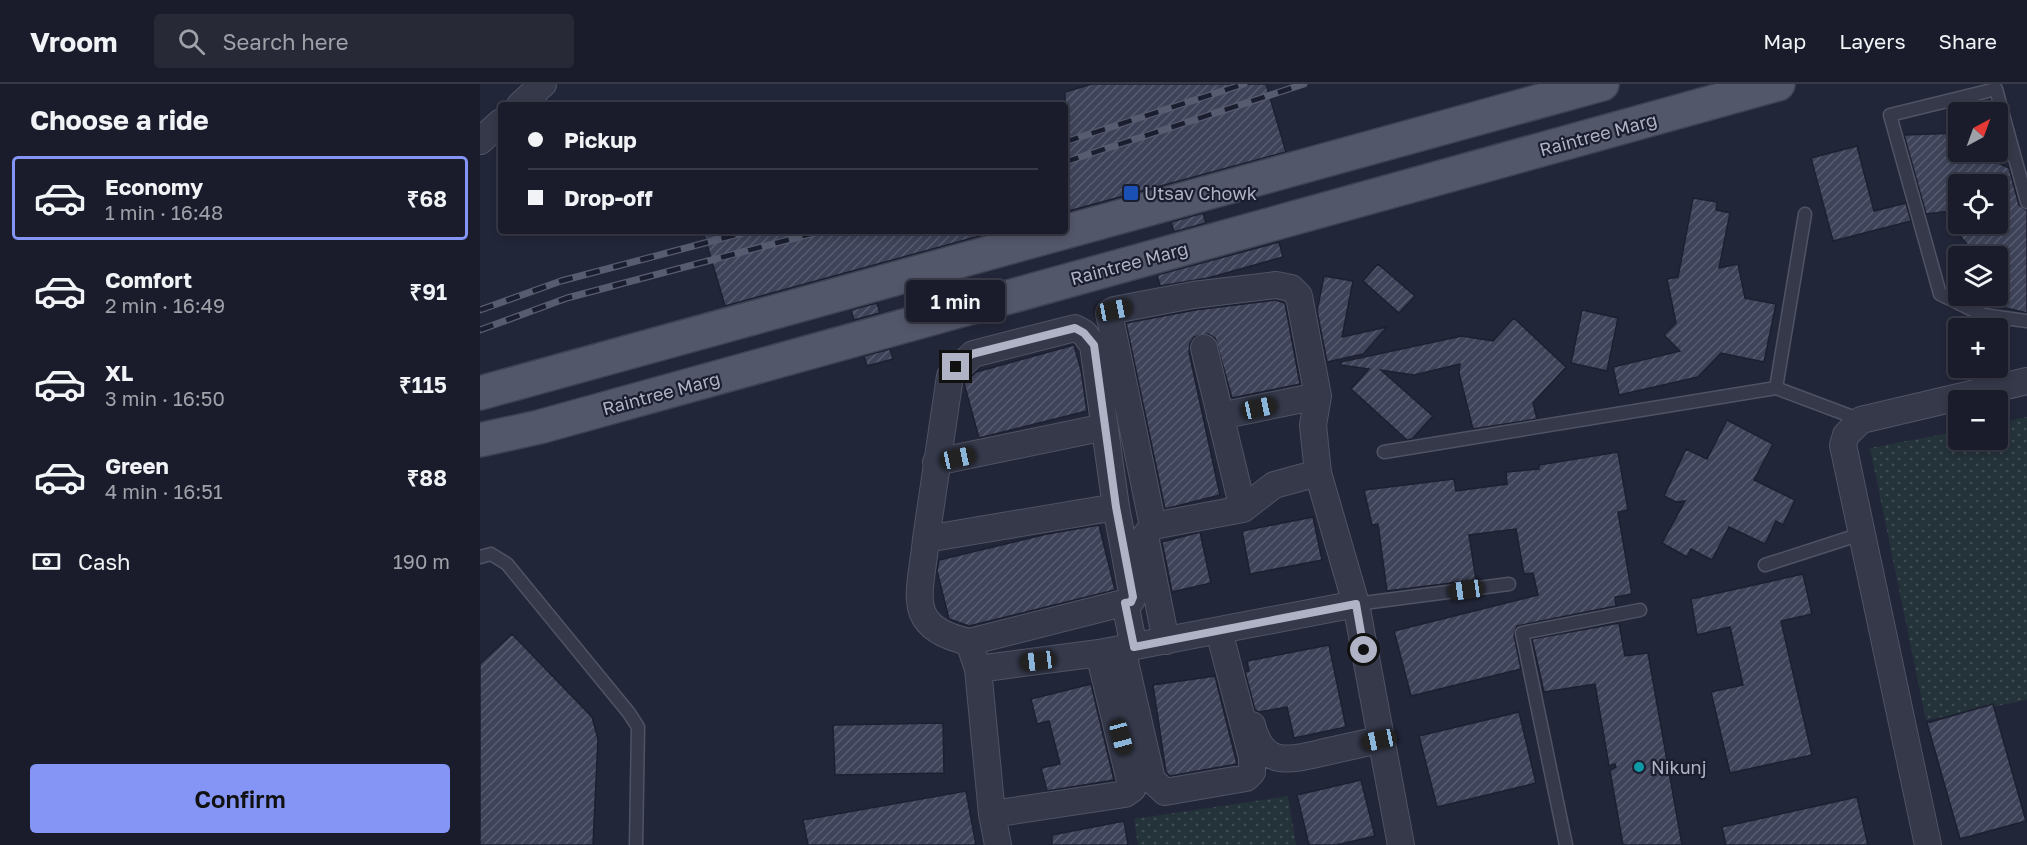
<!DOCTYPE html>
<html lang="en">
<head>
<meta charset="utf-8">
<style>
	body { margin:0; font-family:"Golos Text",sans-serif; background:#272937; color:#f1f3f6; height:100vh; display:flex; flex-direction:column; font-size:22px; white-space:nowrap }
	* { box-sizing:border-box; margin:0 }
	p { font-size:20px; color:#9fa1a9 }
	.icon { flex:none; width:33px; height:33px; fill:none; stroke:currentColor; stroke-width:2; stroke-linecap:round; stroke-linejoin:round }
	.map { position:relative; flex:1; overflow:hidden }
	.details { display:flex; flex-direction:column; background:#1a1c2b; width:480px }
	.details>* { flex:none }
	.top-card { position:absolute; left:18px; top:18px; width:570px; height:132px; border-radius:6px; box-shadow:0 3px 9px #0003,0 0 0 2px #383a47; display:grid; align-content:center; height:132px; padding:0 30px; background:#1a1c2b }
	.needle { width:39px; rotate:41deg }
	.controls { position:absolute; left:1468px; top:18px; display:grid; gap:12px }
	.controls a { display:grid; place-items:center; width:60px; height:60px; border-radius:6px; background:#1a1c2b; box-shadow:0 3px 9px #0003,0 0 0 2px #383a47; font-size:30px }
	.end { position:absolute; width:27px; height:27px; margin:-14px; border:8px solid #b0b3c6; background:#111; box-shadow:0 0 0 3px #111 }
	.from { border-radius:50% }
	.bubble { position:absolute; height:42px; border-radius:6px; background:#1a1c2b; box-shadow:0 3px 9px #0003,0 0 0 2px #383a47; font-size:20px; font-weight:600; line-height:42px; text-align:center }
	.car { position:absolute; width:18px; height:36px; margin:-18px -9px; border-radius:8px; box-shadow:0 0 4px 2px #0007; background:linear-gradient(#222 24%,#8ab4d8 0 40%,#222 0 76%,#8ab4d8 0 86%,#222 0) }
	.top-card b { display:flex; align-items:center; gap:21px; height:57px; font-size:22px }
	.top-card b+b { border-top:2px solid #383a47 }
	.top-card i { width:15px; height:15px; background:#f1f3f6 }
	ul { padding:0; list-style:none }
	li { display:flex; align-items:center; gap:18px; height:84px; margin:0 12px 9px; padding:0 18px; border:3px solid transparent; border-radius:6px }
	li div { flex:1 }
	li b { display:block; font-size:22px }
	li em { font-style:normal; font-weight:600 }
	li.on { border-color:#8495f6 }
	li>.icon { width:54px; height:54px; stroke-width:1.5 }
	h2 { padding:0 30px; font-size:27px; line-height:72px }
	.pay { display:flex; align-items:center; gap:15px; height:66px; padding:0 30px; font-size:22px }
	.pay p { margin-inline-start:auto }
	.button { display:flex; gap:12px; margin-top:auto; padding:12px 30px }
	.button a { flex:1; height:69px; border-radius:6px; background:#8495f6; color:#111; font-size:24px; font-weight:600; line-height:69px; text-align:center }
	header { display:flex; align-items:center; gap:36px; box-sizing:border-box; height:84px; padding:0 30px; background:#1a1c2b; border-bottom:2px solid #383a47 }
	header strong { font-size:28px }
	nav { display:flex; gap:33px; margin-inline-start:auto; font-size:21px }
	.search { width:420px; height:54px; background:#272937; display:flex; align-items:center; gap:15px; box-sizing:border-box; padding:0 21px; border-radius:6px; color:#9fa1a9; font-size:22px }
	main { display:flex; flex:1; min-height:0 }
	.map>svg:first-child { display:block }
</style>
</head>
<body>
<header>
<strong>Vroom</strong>
<div class="search"><svg class="icon" aria-label="search" viewBox="0 0 24 24"><circle cx="10" cy="10" r="6"/><path d="M15 15l6 6"/></svg>Search here</div>
<nav><a>Map</a><a>Layers</a><a>Share</a></nav>
</header>
<main>
<section class="details">
<h2>Choose a ride</h2>
<ul>
<li class="on"><svg class="icon" aria-label="car" viewBox="0 0 24 24"><path d="M5 17H2v-5l4-1 3-4h7l3 4 3 1v5h-3M9 17h6M6 11h13"/><circle cx="7" cy="17" r="2"/><circle cx="17" cy="17" r="2"/></svg><div><b>Economy</b><p>1 min · 16:48</p></div><em>₹68</em></li>
<li><svg class="icon" aria-label="car" viewBox="0 0 24 24"><path d="M5 17H2v-5l4-1 3-4h7l3 4 3 1v5h-3M9 17h6M6 11h13"/><circle cx="7" cy="17" r="2"/><circle cx="17" cy="17" r="2"/></svg><div><b>Comfort</b><p>2 min · 16:49</p></div><em>₹91</em></li>
<li><svg class="icon" aria-label="car" viewBox="0 0 24 24"><path d="M5 17H2v-5l4-1 3-4h7l3 4 3 1v5h-3M9 17h6M6 11h13"/><circle cx="7" cy="17" r="2"/><circle cx="17" cy="17" r="2"/></svg><div><b>XL</b><p>3 min · 16:50</p></div><em>₹115</em></li>
<li><svg class="icon" aria-label="car" viewBox="0 0 24 24"><path d="M5 17H2v-5l4-1 3-4h7l3 4 3 1v5h-3M9 17h6M6 11h13"/><circle cx="7" cy="17" r="2"/><circle cx="17" cy="17" r="2"/></svg><div><b>Green</b><p>4 min · 16:51</p></div><em>₹88</em></li>
</ul>
<div class="pay"><svg class="icon" aria-label="cash" viewBox="0 0 24 24"><path d="M3 7h18v10H3z"/><circle cx="12" cy="12" r="2"/></svg>Cash<p>190 m</p></div>
<div class="button"><a>Confirm</a></div>
</section>
<div class="map">
<svg width="1547" height="761" viewBox="0 0 1547 761">
	<defs>
		<pattern id="park-dots" width="8" height="8" patternUnits="userSpaceOnUse" patternTransform="scale(1.5)"><rect width="8" height="8" fill="#24323a"/><path d="M2 2h.1M6 6h.1" fill="none" stroke="#414d55" stroke-width="1.8" stroke-linecap="round"/></pattern>
		<pattern id="building-hatch" width="6" height="6" patternUnits="userSpaceOnUse" patternTransform="scale(1.5)"><rect width="6" height="6" fill="#3e4359"/><path d="M-1 1l2-2M0 6l6-6M5 7l2-2" fill="none" stroke="#575c6f"/></pattern>
	</defs>
	<rect width="100%" height="100%" fill="#222639"/>
	<path fill="url(#park-dots)" d="M 1547,333 L 1547,616 L 1446,636 L 1390,364 L 1479,347 L 1479,356 L 1518,356 L 1518,339 Z
		M 808,712 L 816,761 L 658,761 L 654,735 Z"/>
	<path fill="url(#building-hatch)" stroke="#1d2030" stroke-width="1.5" d="M 612,0 L 786,0 L 806,68 L 585,128 L 585,8 Z
		M 1479,49 L 1479,68 L 1494,68 L 1529,84 L 1539,121 L 1547,126 L 1547,229 L 1518,222 L 1518,172 L 1497,172 L 1480,152 L 1496,140 L 1518,140 L 1518,100 L 1479,100 L 1479,126 L 1446,130 L 1424,51 Z
		M 1377,62 L 1394,127 L 1426,119 L 1431,137 L 1353,157 L 1331,74 Z
		M 1213,114 L 1237,118 L 1236,126 L 1250,129 L 1239,184 L 1258,180 L 1265,214 L 1296,220 L 1284,278 L 1241,269 L 1218,293 L 1139,311 L 1133,283 L 1200,267 L 1184,251 L 1196,239 L 1187,195 L 1198,193 Z
		M 723,129 L 726,139 L 694,148 L 691,138 Z
		M 223,147 L 518,147 L 245,222 Z
		M 799,158 L 803,173 L 728,194 L 680,202 L 677,191 Z
		M 898,180 L 935,212 L 919,229 L 883,197 Z
		M 844,192 L 873,197 L 862,253 L 907,243 L 883,270 L 847,278 L 837,227 Z
		M 795,216 L 805,219 L 820,300 L 752,314 L 735,254 L 728,250 L 714,253 L 710,259 L 709,268 L 740,411 L 685,425 L 646,239 L 715,226 Z
		M 397,219 L 400,229 L 374,236 L 371,226 Z
		M 1102,226 L 1138,234 L 1127,287 L 1091,279 Z
		M 1034,234 L 1086,283 L 1053,319 L 1057,335 L 993,345 L 979,289 L 980,280 L 934,291 L 901,286 L 953,332 L 932,355 L 927,356 L 871,305 L 889,285 L 861,281 L 861,278 L 982,252 L 1013,257 Z
		M 594,261 L 601,286 L 607,327 L 499,354 L 484,299 L 496,288 Z
		M 410,265 L 413,275 L 387,282 L 384,272 Z
		M 1247,336 L 1293,360 L 1274,396 L 1315,416 L 1303,441 L 1296,437 L 1285,460 L 1249,443 L 1232,476 L 1211,465 L 1207,473 L 1182,459 L 1205,417 L 1196,418 L 1184,412 L 1206,365 L 1227,375 Z
		M 1138,368 L 1148,426 L 1138,428 L 1152,510 L 1135,513 L 1136,522 L 1037,542 L 1034,551 L 1041,585 L 931,612 L 914,547 L 1058,511 L 1053,489 L 1044,490 L 1036,445 L 989,451 L 996,496 L 907,507 L 898,440 L 892,441 L 884,406 L 974,395 L 976,407 L 1027,400 L 1026,388 L 1059,385 L 1059,381 Z
		M 833,433 L 842,476 L 770,490 L 762,447 Z
		M 619,441 L 635,506 L 489,542 L 469,535 L 457,487 L 459,476 L 567,450 Z
		M 720,448 L 731,499 L 692,508 L 682,458 Z
		M 1323,490 L 1332,530 L 1301,537 L 1332,671 L 1250,689 L 1231,608 L 1263,601 L 1250,543 L 1217,551 L 1211,515 Z
		M 1139,539 L 1145,572 L 1168,569 L 1202,761 L 1143,761 L 1130,687 L 1136,683 L 1135,680 L 1129,682 L 1115,600 L 1064,608 L 1052,555 Z
		M 32,550 L 112,633 L 118,655 L 113,761 L 0,761 L 0,580 Z
		M 849,561 L 866,643 L 814,654 L 807,623 L 779,628 L 775,626 L 765,588 L 769,587 L 767,577 Z
		M 735,592 L 757,680 L 690,692 L 686,688 L 673,601 Z
		M 611,600 L 634,696 L 567,707 L 561,684 L 580,680 L 569,637 L 557,640 L 551,615 Z
		M 1513,620 L 1546,737 L 1480,755 L 1447,639 Z
		M 1039,628 L 1056,699 L 957,723 L 939,652 Z
		M 463,639 L 464,689 L 355,691 L 353,641 Z
		M 881,696 L 895,752 L 856,761 L 829,761 L 817,711 Z
		M 486,707 L 496,761 L 328,761 L 323,736 Z
		M 1377,713 L 1388,761 L 1246,761 L 1242,743 Z
		M 644,737 L 648,761 L 572,761 L 572,751 Z"/>
	<g fill="none" stroke-linecap="round" stroke-linejoin="round">
		<g stroke="#505364" stroke-width="15">
			<path id="lane" d="M 1547,118 L 1516,5 L 1410,31 L 1460,210 L 1503,231 L 1547,237
				M 1296,304 L 1325,130
				M 904,368 L 1296,304 L 1381,336
				M 0,473 L 11,470 L 27,480 L 149,629 L 158,643 L 156,761
				M 1285,481 L 1381,450
				M 876,520 L 1029,500
				M 1086,761 L 1042,549 L 1160,526"/>
		</g>
		<g stroke="#505364" stroke-width="28">
			<path id="street" d="M 40,21 L 63,0
				M 0,57 L 21,38
				M 724,264 L 763,425
				M 740,332 L 838,312
				M 456,378 L 625,343
				M 673,442 L 629,229 L 634,226 L 713,211 L 796,201 L 811,204 L 819,212 L 838,312 L 833,341 L 838,389 L 876,520 L 921,761
				M 446,455 L 470,292 L 493,270 L 595,244 L 604,249 L 613,261 L 636,423
				M 645,519 L 654,563
				M 686,557 L 665,452 L 673,442 L 763,425 L 794,401 L 838,389
				M 489,558 L 651,517 L 653,513 L 636,423 L 446,455 C 441,509 422,543 489,558 L 498,585
				M 642,565 L 672,696 L 685,708 L 766,694 L 772,688 L 772,673 L 739,547
				M 772,641 C 783,685 810,676 845,668 C 863,664 881,660 899,656
				M 512,730 L 645,710 L 652,705 L 619,569
				M 518,761 L 512,730 L 498,585 L 619,569 L 876,520
				M 1448,761 L 1363,361 L 1366,351 L 1381,336 L 1547,297"/>
		</g>
		<g stroke="#3e4253" stroke-width="36">
			<path id="primary" d="M 0,309 L 1122,0
				M 0,356 L 59,343 L 1298,0"/>
		</g>
		<use href="#lane" stroke="#35394a" stroke-width="12"/>
		<use href="#street" stroke="#35394a" stroke-width="26"/>
		<use href="#primary" stroke="#53576a" stroke-width="33"/>
		<g stroke="#575c71" stroke-width="7">
			<path id="rail" d="M 585,58 L 764,0
				M 585,78 L 824,0
				M 0,226 L 81,197 L 270,147
				M 0,246 L 87,214 L 342,147"/>
		</g>
		<use href="#rail" stroke="#1b1e2e" stroke-width="4.5" stroke-dasharray="14" stroke-linecap="butt"/>
	</g>
	<g fill="none" stroke-linecap="round" stroke-linejoin="round">
		<path stroke="#b0b3c6" stroke-width="8" d="M 476,283 L 492,270 L 595,244 L 604,249 L 614,261 L 636,423 L 653,513 L 651,518 L 645,519 L 654,563 L 876,520 L 884,566"/>
	</g>
	<rect fill="#1a4fb4" stroke="#1b1e2e" stroke-width="2" x="643" y="101" width="16" height="16" rx="3"/>
	<circle fill="#0f9aa8" stroke="#1b1e2e" stroke-width="2" cx="1159" cy="683" r="6"/>
	<g text-anchor="middle" dominant-baseline="central" stroke-width="4.5" stroke-linejoin="round" paint-order="stroke">
		<g font-size="18" fill="#b0b3c6" stroke="#1b1e2e">
			<text transform="translate(1118 50) rotate(-15)">Raintree Marg</text>
			<text transform="translate(649 179) rotate(-15)">Raintree Marg</text>
			<text transform="translate(181 309) rotate(-15)">Raintree Marg</text>
		</g>
		<g font-size="18" fill="#b0b3c6" stroke="#1b1e2e" text-anchor="start">
			<text x="664" y="109">Utsav Chowk</text>
			<text x="1171" y="683">Nikunj</text>
		</g>
	</g>
</svg>
<div class="controls">
<a><svg class="needle" viewBox="-14 -14 28 28"><path d="M0-13l5 13h-10z" fill="#e53935"/><path d="M0 13l5-13h-10z" fill="#9fa1a9"/></svg></a>
<a><svg class="icon" aria-label="locate" viewBox="0 0 24 24"><circle cx="12" cy="12" r="6"/><path d="M12 2v4M12 18v4M2 12h4M18 12h4"/></svg></a>
<a><svg class="icon" aria-label="layers" viewBox="0 0 24 24"><path d="M12 4l9 5-9 5-9-5zM3 14l9 5 9-5"/></svg></a>
<a>+</a>
<a>−</a>
</div>
<i class="end from" style="left:884px;top:566px"></i>
<i class="end" style="left:476px;top:283px"></i>
<div class="bubble" style="left:426px;top:196px;width:99px">1 min</div>
<i class="car" style="left:634px;top:226px;rotate:79deg"></i>
<i class="car" style="left:779px;top:324px;rotate:78deg"></i>
<i class="car" style="left:478px;top:374px;rotate:78deg"></i>
<i class="car" style="left:986px;top:506px;rotate:262deg"></i>
<i class="car" style="left:558px;top:577px;rotate:263deg"></i>
<i class="car" style="left:641px;top:653px;rotate:165deg"></i>
<i class="car" style="left:899px;top:656px;rotate:258deg"></i>
<div class="top-card">
<b><i class="from"></i>Pickup</b>
<b><i></i>Drop-off</b>
</div>
</div>
</main>
</body>
</html>
